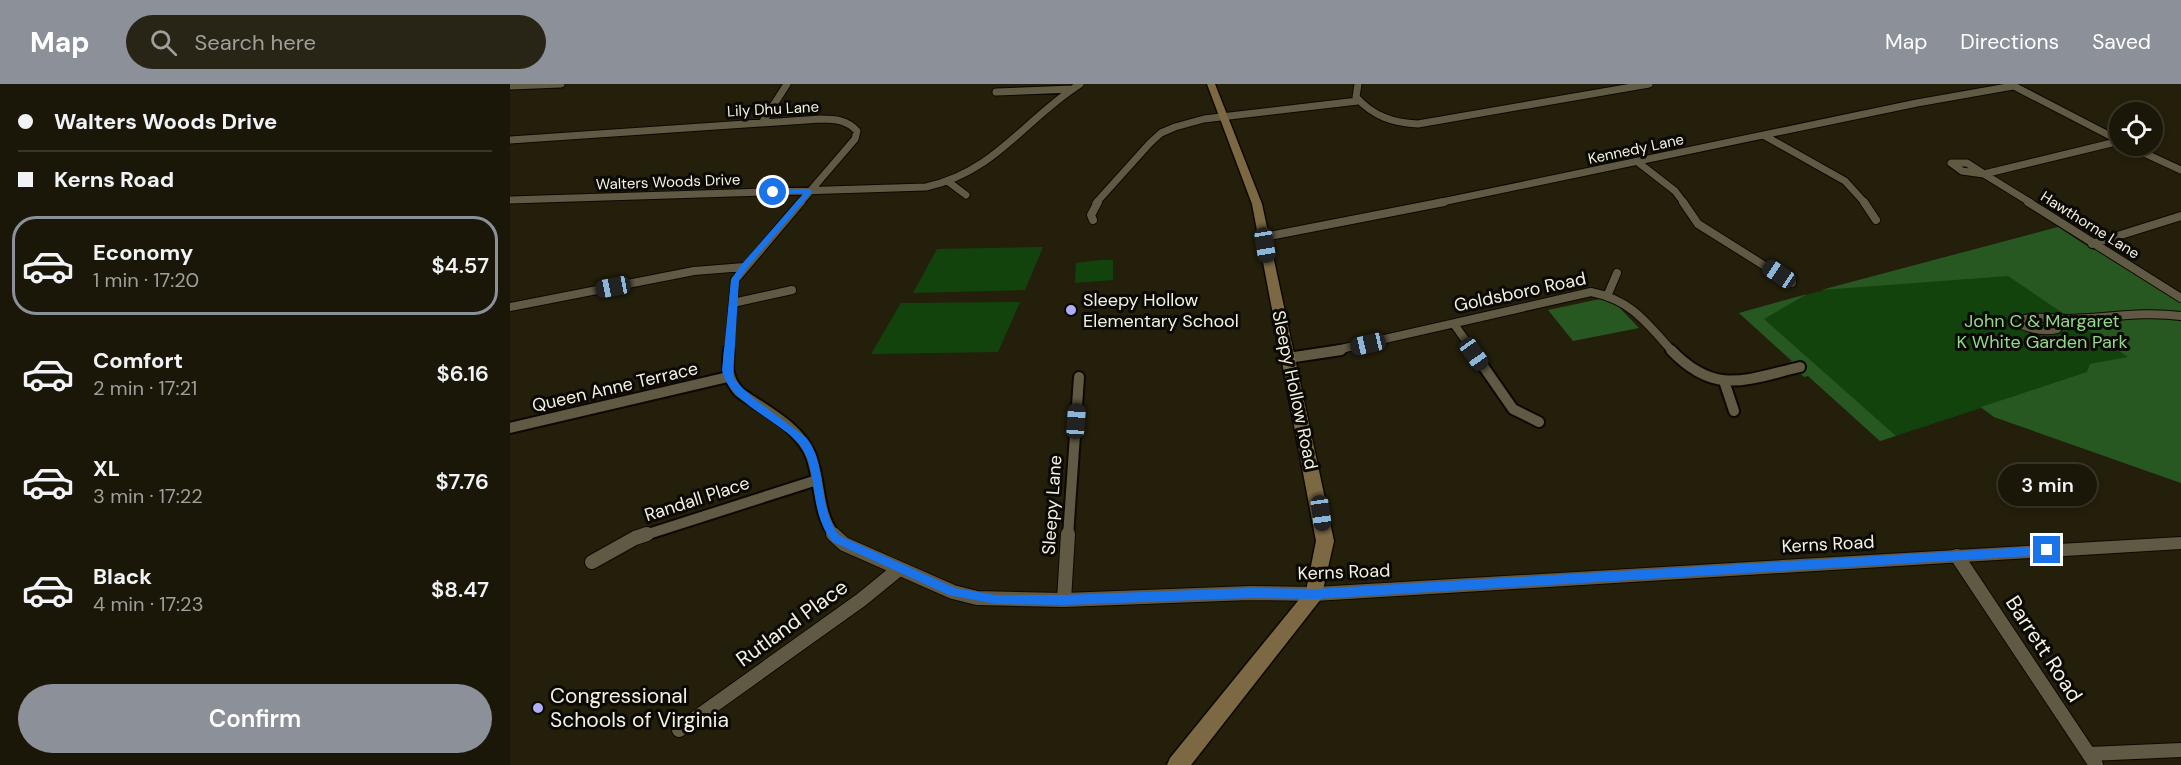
<!DOCTYPE html>
<html lang="en">
<head>
<meta charset="utf-8">
<style>
	body { margin:0; font-family:"DM Sans",sans-serif; background:#282416; color:#f1f3f6; height:100vh; display:flex; flex-direction:column; font-size:22px; white-space:nowrap }
	* { box-sizing:border-box; margin:0 }
	p { font-size:20px; color:#a09f9c }
	.icon { flex:none; width:33px; height:33px; fill:none; stroke:currentColor; stroke-width:2; stroke-linecap:round; stroke-linejoin:round }
	.map { position:relative; flex:1; overflow:hidden }
	.panel { display:flex; flex-direction:column; background:#1b1708; width:510px }
	.panel>* { flex:none }
	.banner { display:grid; align-content:center; height:132px; padding:0 18px; background:#1b1708 }
	.tools { position:absolute; left:1599px; top:18px; display:grid; gap:12px }
	.tools a { display:grid; place-items:center; width:54px; height:54px; border-radius:50%; background:#1b1708; box-shadow:0 3px 9px #0003,0 0 0 2px #393629; font-size:30px }
	.end { position:absolute; width:27px; height:27px; margin:-14px; border:8px solid #1a73e8; background:#fff; box-shadow:0 0 0 3px #fff }
	.from { border-radius:50% }
	.bubble { position:absolute; height:42px; border-radius:21px; background:#1b1708; box-shadow:0 3px 9px #0003,0 0 0 2px #393629; font-size:20px; font-weight:600; line-height:42px; text-align:center }
	.car { position:absolute; width:18px; height:36px; margin:-18px -9px; border-radius:8px; box-shadow:0 0 4px 2px #0007; background:linear-gradient(#222 24%,#8ab4d8 0 40%,#222 0 76%,#8ab4d8 0 86%,#222 0) }
	.banner b { display:flex; align-items:center; gap:21px; height:57px; font-size:22px }
	.banner b+b { border-top:2px solid #393629 }
	.banner i { width:15px; height:15px; background:#f1f3f6 }
	ul { padding:0; list-style:none }
	li { display:flex; align-items:center; gap:18px; height:99px; margin:0 12px 9px; padding:0 6px; border:3px solid transparent; border-radius:24px }
	li div { flex:1 }
	li b { display:block; font-size:22px }
	li em { font-style:normal; font-weight:600 }
	li.active { border-color:#8c9099 }
	li>.icon { width:54px; height:54px; stroke-width:1.5 }
	.primary-button { display:flex; gap:12px; margin-top:auto; padding:12px 18px }
	.primary-button a { flex:1; height:69px; border-radius:36px; background:#8c9099; color:#fff; font-size:24px; font-weight:600; line-height:69px; text-align:center }
	header { display:flex; align-items:center; gap:36px; box-sizing:border-box; height:84px; padding:0 30px; background:#8c9099; color:#fff }
	header strong { font-size:28px }
	nav { display:flex; gap:33px; margin-inline-start:auto; font-size:21px }
	.search { width:420px; height:54px; background:#282416; display:flex; align-items:center; gap:15px; box-sizing:border-box; padding:0 21px; border-radius:33px; color:#a09f9c; font-size:22px }
	main { display:flex; flex:1; min-height:0 }
	.map>svg:first-child { display:block }
</style>
</head>
<body>
<header>
<strong>Map</strong>
<div class="search"><svg class="icon" aria-label="search" viewBox="0 0 24 24"><circle cx="10" cy="10" r="6"/><path d="M15 15l6 6"/></svg>Search here</div>
<nav><a>Map</a><a>Directions</a><a>Saved</a></nav>
</header>
<main>
<section class="panel">
<div class="banner">
<b><i class="from"></i>Walters Woods Drive</b>
<b><i></i>Kerns Road</b>
</div>
<ul>
<li class="active"><svg class="icon" aria-label="car" viewBox="0 0 24 24"><path d="M5 17H2v-5l4-1 3-4h7l3 4 3 1v5h-3M9 17h6M6 11h13"/><circle cx="7" cy="17" r="2"/><circle cx="17" cy="17" r="2"/></svg><div><b>Economy</b><p>1 min · 17:20</p></div><em>$4.57</em></li>
<li><svg class="icon" aria-label="car" viewBox="0 0 24 24"><path d="M5 17H2v-5l4-1 3-4h7l3 4 3 1v5h-3M9 17h6M6 11h13"/><circle cx="7" cy="17" r="2"/><circle cx="17" cy="17" r="2"/></svg><div><b>Comfort</b><p>2 min · 17:21</p></div><em>$6.16</em></li>
<li><svg class="icon" aria-label="car" viewBox="0 0 24 24"><path d="M5 17H2v-5l4-1 3-4h7l3 4 3 1v5h-3M9 17h6M6 11h13"/><circle cx="7" cy="17" r="2"/><circle cx="17" cy="17" r="2"/></svg><div><b>XL</b><p>3 min · 17:22</p></div><em>$7.76</em></li>
<li><svg class="icon" aria-label="car" viewBox="0 0 24 24"><path d="M5 17H2v-5l4-1 3-4h7l3 4 3 1v5h-3M9 17h6M6 11h13"/><circle cx="7" cy="17" r="2"/><circle cx="17" cy="17" r="2"/></svg><div><b>Black</b><p>4 min · 17:23</p></div><em>$8.47</em></li>
</ul>
<div class="primary-button"><a>Confirm</a></div>
</section>
<div class="map">
<svg width="1671" height="681" viewBox="0 0 1671 681">
	<rect width="100%" height="100%" fill="#241f0b"/>
	<path fill="#13430d" d="M 1548,143 L 1583,166 L 1592,163 L 1671,215 L 1671,399 L 1484,333 L 1471,324 L 1370,357 L 1229,229 Z
		M 533,163 L 515,206 L 403,209 L 427,165 Z
		M 591,176 L 603,176 L 603,196 L 565,199 L 566,179 Z
		M 510,218 L 488,268 L 361,270 L 391,219 Z"/>
	<path fill="#285822" d="M 1548,143 L 1583,166 L 1592,163 L 1671,214 L 1671,399 L 1484,333 L 1471,323 L 1577,288 L 1580,280 L 1618,273 L 1498,192 L 1311,206 Z
		M 1297,210 L 1254,235 L 1386,352 L 1370,357 L 1298,292 L 1294,293 L 1279,278 L 1282,277 L 1229,229 Z
		M 1090,215 L 1105,219 L 1129,244 L 1063,257 L 1038,226 Z"/>
	<g fill="none" stroke-linecap="round" stroke-linejoin="round">
		<g stroke="#0e0800" stroke-width="9">
			<path id="minor-far3" d="M 848,0 L 846,13 C 863,32 883,39 908,40 L 1139,0
				M 1500,0 L 1610,57
				M 0,2 L 51,0
				M 486,8 L 562,5
				M 252,39 L 277,0
				M 1255,52 L 1335,97 L 1355,119
				M 0,56 L 311,35 C 325,35 337,36 347,47 L 345,55 L 290,119
				M 1619,62 L 1671,86
				M 1129,79 L 1165,107 L 1174,119
				M 1441,79 L 1457,79 L 1474,90 L 1452,87 Z
				M 1474,90 L 1521,119
				M 1474,90 L 1610,57
				M 440,99 L 456,111
				M 0,116 L 416,103 C 485,88 514,36 570,0
				M 586,119 L 640,59 L 651,49 L 665,43 L 694,35 L 848,17
				M 927,119 L 1407,19 L 1503,2"/>
		</g>
		<g stroke="#0e0800" stroke-width="10">
			<path id="minor-far2" d="M 1173,118 L 1188,140 L 1282,199
				M 1354,118 L 1366,136
				M 1518,118 L 1671,214
				M 583,136 L 581,131 L 588,118
				M 754,153 L 934,118
				M 1582,160 L 1671,132
				M 1098,210 L 1107,189
				M 223,219 L 282,206
				M 0,223 L 184,187 L 234,183
				M 1546,235 L 1547,245 C 1534,248 1524,246 1512,241 L 1515,235 C 1529,232 1543,235 1557,235 C 1596,234 1633,227 1671,232
				M 944,240 L 963,267
				M 219,267 L 225,196 L 291,118
				M 822,267 L 1081,208 C 1121,216 1136,238 1162,267"/>
		</g>
		<g stroke="#0e0800" stroke-width="14">
			<path id="minor-far1" d="M 219,266 C 217,283 217,294 229,308 C 254,326 289,342 301,372 C 311,399 307,429 325,452
				M 962,266 L 1003,325 L 1029,338
				M 1161,266 C 1205,312 1235,296 1290,283
				M 778,274 L 831,266
				M 1214,297 L 1224,327
				M 0,344 L 218,293
				M 132,452 L 307,396
				M 558,452 L 569,293"/>
		</g>
		<g stroke="#0e0800" stroke-width="16">
			<path id="minor" d="M 323,450 L 334,460 L 443,508 L 467,514 L 554,516 L 740,509 L 805,510
				M 1447,472 L 1586,681
				M 82,478 L 125,454 L 137,450
				M 554,516 L 558,450
				M 169,646 L 351,516 L 389,485
				M 1579,670 L 1671,666"/>
		</g>
		<g stroke="#0e0800" stroke-width="2">
			<path id="tertiary" d="M 1671,453 L 1671,465 L 805,517 L 799,515 L 797,510 L 799,505 L 805,503 Z"/>
		</g>
		<g stroke="#0e0800" stroke-width="3">
			<path id="secondary" d="M 697,0 L 705,0 L 752,120 L 824,457 L 811,515 L 681,681 L 657,681 L 660,674 L 796,507 L 806,457 L 742,120 Z"/>
		</g>
		<use href="#minor-far3" stroke="#605944" stroke-width="7"/>
		<use href="#minor-far2" stroke="#605944" stroke-width="8"/>
		<use href="#minor-far1" stroke="#605944" stroke-width="10"/>
		<use href="#minor" stroke="#605944" stroke-width="14"/>
		<use href="#tertiary" fill="#605944" fill-rule="evenodd"/>
		<use href="#secondary" fill="#7c6944" fill-rule="evenodd"/>
	</g>
	<path fill="#1a73e8" d="M 300,105 L 302,108 L 237,184 L 229,196 L 223,293 C 238,313 260,326 279,341 C 285,346 293,350 298,356 C 318,384 307,426 330,452 L 445,504 L 486,511 L 554,511 L 740,504 L 805,505 L 1537,462 L 1542,466 L 1537,471 L 805,515 L 740,514 L 554,521 L 486,520 L 439,511 L 323,458 C 298,430 310,383 288,359 C 268,336 218,318 212,286 L 221,196 L 231,181 L 294,109 L 263,110 L 260,108 L 263,106 Z"/>
	<g fill="#aeaefa" stroke="#0b0903" stroke-width="2">
		<circle cx="561" cy="226" r="6"/>
		<circle cx="28" cy="624" r="6"/>
	</g>
	<g text-anchor="middle" dominant-baseline="central" stroke-width="6" stroke-linejoin="round" paint-order="stroke">
		<g font-size="15" fill="#f4f1e4" stroke="#0b0903">
			<text transform="translate(263 25) rotate(-3)">Lily Dhu Lane</text>
			<text transform="translate(1126 65) rotate(-12)">Kennedy Lane</text>
			<text transform="translate(158 98) rotate(-2)">Walters Woods Drive</text>
			<text transform="translate(1580 141) rotate(32)">Hawthorne Lane</text>
		</g>
		<g font-size="18" fill="#f4f1e4" stroke="#0b0903">
			<text transform="translate(1010 208) rotate(-12)">Goldsboro Road</text>
			<text transform="translate(105 303) rotate(-13)">Queen Anne Terrace</text>
			<text transform="translate(785 306) rotate(78)">Sleepy Hollow Road</text>
			<text transform="translate(187 415) rotate(-18)">Randall Place</text>
			<text transform="translate(542 421) rotate(-86)">Sleepy Lane</text>
			<text transform="translate(1318 460) rotate(-3)">Kerns Road</text>
			<text transform="translate(834 488) rotate(-2)">Kerns Road</text>
		</g>
		<g font-size="18" fill="#f4f1e4" stroke="#0b0903" text-anchor="start">
			<text x="573" y="216">Sleepy Hollow<tspan x="573" dy="21">Elementary School</tspan></text>
		</g>
		<g font-size="18" fill="#93d88a" stroke="#0b0903">
			<text x="1532" y="237">John C &amp; Margaret<tspan x="1532" dy="21">K White Garden Park</tspan></text>
		</g>
		<g font-size="21" fill="#f4f1e4" stroke="#0b0903">
			<text transform="translate(282 539) rotate(-36)">Rutland Place</text>
			<text transform="translate(1534 565) rotate(57)">Barrett Road</text>
		</g>
		<g font-size="21" fill="#f4f1e4" stroke="#0b0903" text-anchor="start">
			<text x="40" y="612">Congressional<tspan x="40" dy="24">Schools of Virginia</tspan></text>
		</g>
	</g>
</svg>
<div class="tools">
<a><svg class="icon" aria-label="locate" viewBox="0 0 24 24"><circle cx="12" cy="12" r="6"/><path d="M12 2v4M12 18v4M2 12h4M18 12h4"/></svg></a>
</div>
<i class="end from" style="left:263px;top:108px"></i>
<i class="end" style="left:1537px;top:466px"></i>
<div class="bubble" style="left:1488px;top:380px;width:99px">3 min</div>
<i class="car" style="left:755px;top:161px;rotate:171deg"></i>
<i class="car" style="left:1269px;top:190px;rotate:304deg"></i>
<i class="car" style="left:103px;top:203px;rotate:259deg"></i>
<i class="car" style="left:858px;top:260px;rotate:257deg"></i>
<i class="car" style="left:964px;top:270px;rotate:145deg"></i>
<i class="car" style="left:566px;top:337px;rotate:4deg"></i>
<i class="car" style="left:811px;top:429px;rotate:172deg"></i>
</div>
</main>
</body>
</html>
